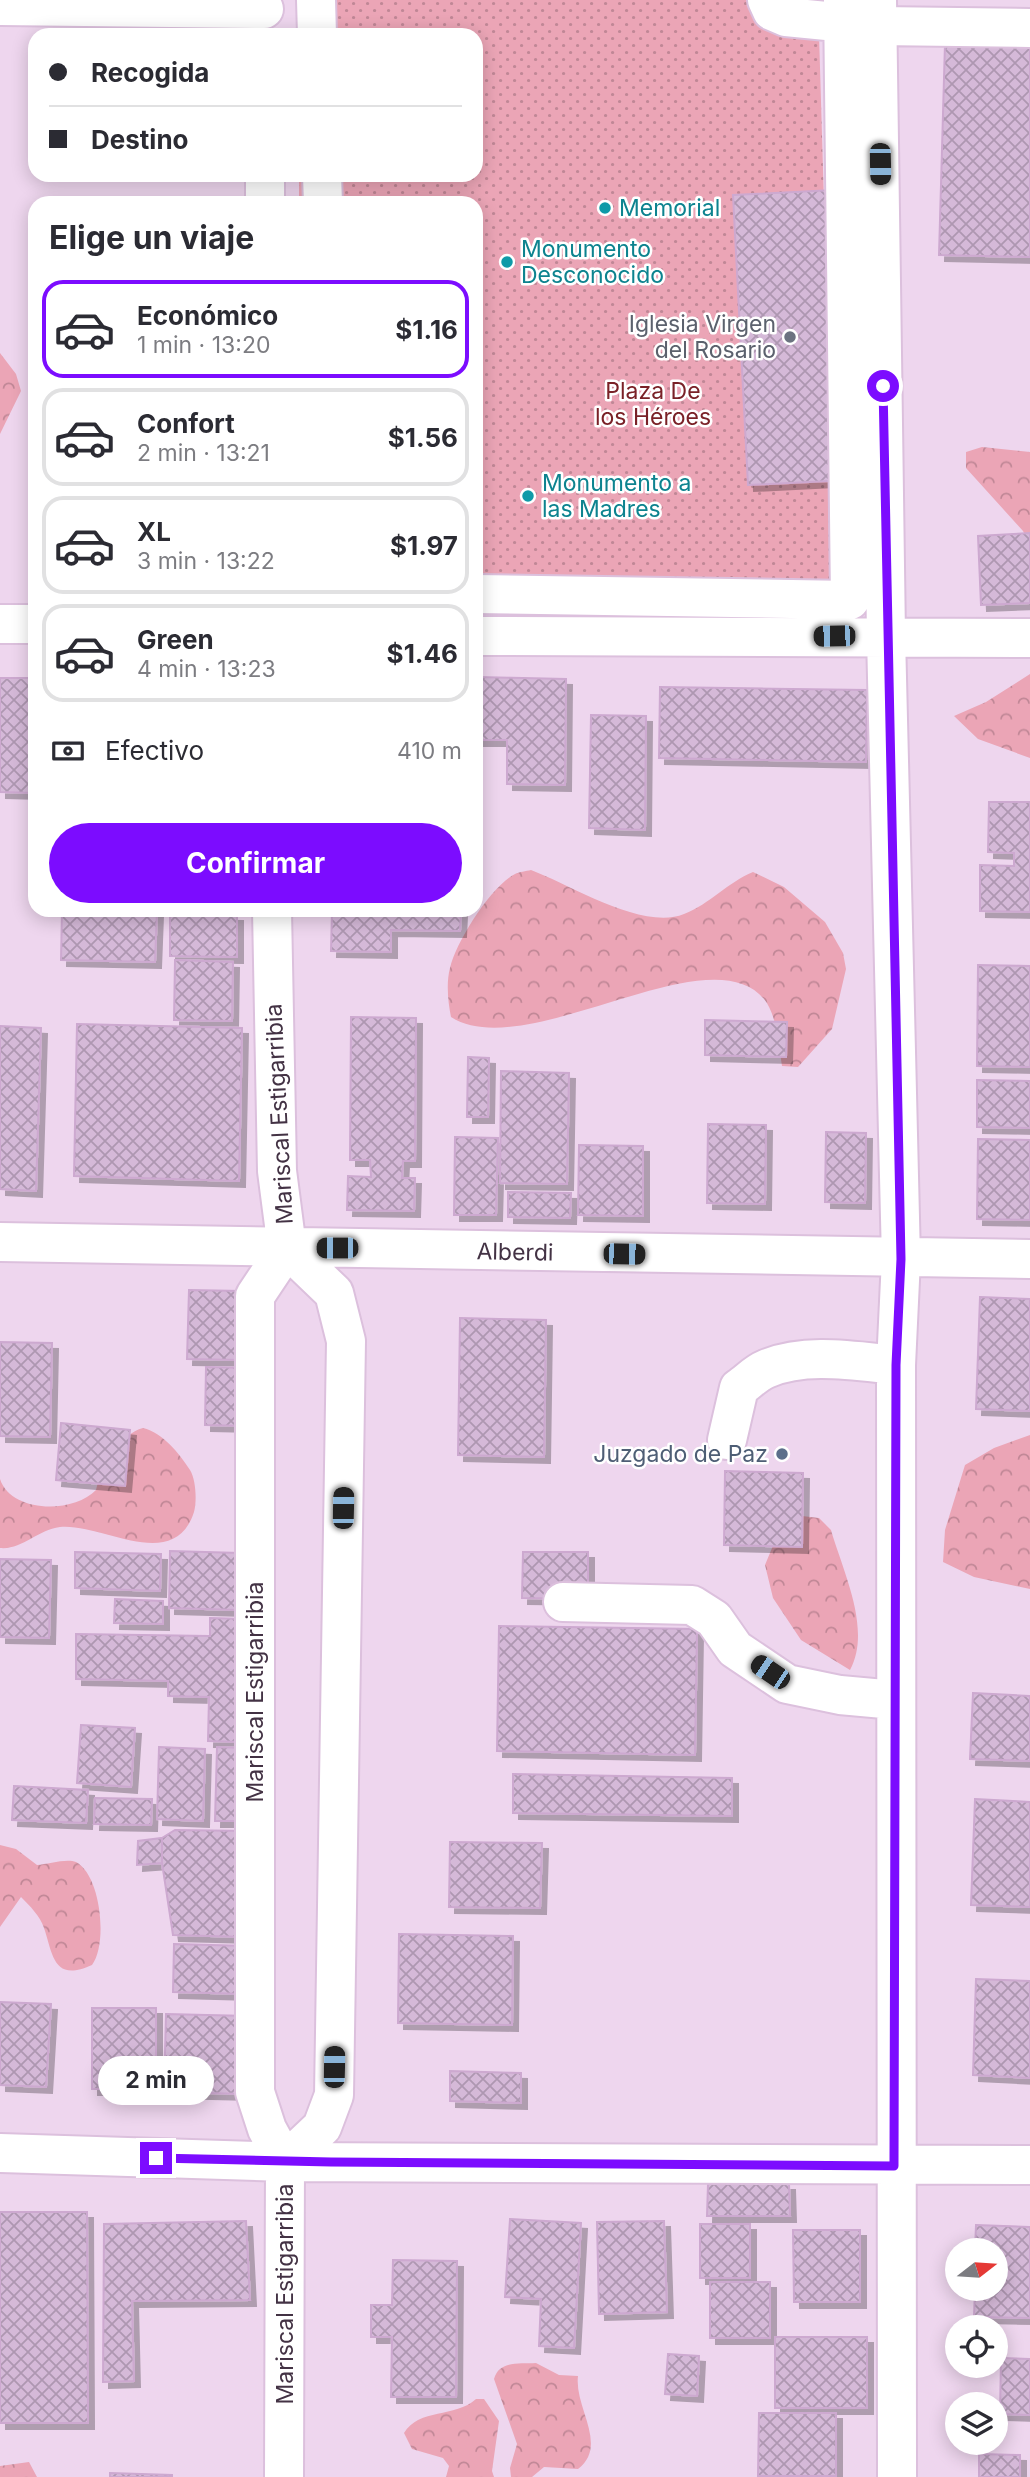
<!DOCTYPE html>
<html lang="es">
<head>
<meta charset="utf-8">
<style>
	body { margin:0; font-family:Inter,sans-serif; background:#f7f7f7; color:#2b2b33; height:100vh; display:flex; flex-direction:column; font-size:26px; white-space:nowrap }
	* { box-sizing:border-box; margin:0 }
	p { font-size:23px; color:#7c7c81 }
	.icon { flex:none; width:38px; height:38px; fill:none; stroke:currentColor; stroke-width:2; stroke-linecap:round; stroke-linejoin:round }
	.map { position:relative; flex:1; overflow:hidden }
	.drawer { position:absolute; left:28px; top:196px; width:455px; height:721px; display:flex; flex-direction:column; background:#fff; border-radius:21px; box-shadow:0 4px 18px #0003 }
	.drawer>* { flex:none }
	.guide { position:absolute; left:28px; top:28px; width:455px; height:154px; border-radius:21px; box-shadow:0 4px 18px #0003; display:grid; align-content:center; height:154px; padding:0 21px; background:#fff }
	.needle { width:46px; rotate:73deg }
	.fabs { position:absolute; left:945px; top:2238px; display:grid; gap:14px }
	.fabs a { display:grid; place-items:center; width:63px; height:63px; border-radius:50%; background:#fff; box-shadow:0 4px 18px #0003; font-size:35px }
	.end { position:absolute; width:32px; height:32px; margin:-16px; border:9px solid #7c0cff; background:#fff; box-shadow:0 0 0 4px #fff }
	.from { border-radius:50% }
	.bubble { position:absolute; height:49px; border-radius:24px; background:#fff; box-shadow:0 4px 18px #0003; font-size:23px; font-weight:700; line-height:49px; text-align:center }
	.car { position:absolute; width:21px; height:42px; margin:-21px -10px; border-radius:9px; box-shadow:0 0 5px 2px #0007; background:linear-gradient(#222 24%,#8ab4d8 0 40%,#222 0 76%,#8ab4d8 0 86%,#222 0) }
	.guide b { display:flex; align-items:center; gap:24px; height:66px; font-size:26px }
	.guide b+b { border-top:2px solid #e1e1e2 }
	.guide i { width:18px; height:18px; background:#2b2b33 }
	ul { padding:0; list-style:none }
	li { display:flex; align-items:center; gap:21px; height:98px; margin:0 14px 10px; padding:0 7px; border:4px solid #e1e1e2; border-radius:21px }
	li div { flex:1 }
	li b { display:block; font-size:26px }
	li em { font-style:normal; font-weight:700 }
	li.current { border-color:#7c0cff }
	li>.icon { width:63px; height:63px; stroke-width:1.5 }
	h2 { padding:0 21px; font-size:32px; line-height:84px }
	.pay { display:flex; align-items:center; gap:18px; height:77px; padding:0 21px; font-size:26px }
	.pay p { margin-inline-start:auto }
	.action { display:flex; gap:14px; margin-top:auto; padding:14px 21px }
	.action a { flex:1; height:80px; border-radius:42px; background:#7c0cff; color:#fff; font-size:28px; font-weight:700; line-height:80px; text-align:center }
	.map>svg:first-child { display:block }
</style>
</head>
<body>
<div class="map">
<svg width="1030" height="2477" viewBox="0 0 1030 2477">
	<defs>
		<pattern id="forest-crowns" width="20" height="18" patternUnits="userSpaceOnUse" patternTransform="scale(1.75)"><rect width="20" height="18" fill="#eba5b6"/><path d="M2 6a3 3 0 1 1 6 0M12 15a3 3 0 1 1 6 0" fill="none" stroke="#c08796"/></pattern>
		<pattern id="park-dots" width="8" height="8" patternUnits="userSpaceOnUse" patternTransform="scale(1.75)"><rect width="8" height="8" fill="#eba5b6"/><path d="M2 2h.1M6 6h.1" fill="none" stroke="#c08796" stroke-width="1.8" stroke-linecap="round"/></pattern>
		<pattern id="building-cross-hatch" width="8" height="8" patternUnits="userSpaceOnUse" patternTransform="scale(1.75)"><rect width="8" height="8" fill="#d5b9d8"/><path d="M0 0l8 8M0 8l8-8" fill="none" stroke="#ae97b1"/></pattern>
		<filter id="shadow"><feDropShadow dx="6" dy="6" stdDeviation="0" flood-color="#0004"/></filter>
	</defs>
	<rect width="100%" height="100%" fill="#f3e1f2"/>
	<path fill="#eed6ee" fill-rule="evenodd" d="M 0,0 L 1030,0 L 1030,2477 L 0,2477 ZM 35,35 L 476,35 L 476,175 L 35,175 ZM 35,203 L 476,203 L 476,910 L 35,910 ZM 957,2250 L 996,2250 L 996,2289 L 957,2289 ZM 957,2328 L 996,2328 L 996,2366 L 957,2366 ZM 957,2404 L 996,2404 L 996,2443 L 957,2443 Z"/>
	<path fill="url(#forest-crowns)" d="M 0,353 L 16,374 L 21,391 L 0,434 Z
		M 982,447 L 1030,452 L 1030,544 L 1023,531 L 966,468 L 966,452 Z
		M 1030,674 L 1030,758 L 978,739 L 954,716 L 986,702 Z
		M 531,870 C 571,885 643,931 684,914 C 710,904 728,882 753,872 L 784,887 L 825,922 L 843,953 L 846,969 L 832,1029 L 798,1067 L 782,1066 C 779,1046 777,1015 764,999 C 708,932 526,1065 451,1017 C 448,1002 446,983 450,968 C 456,942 491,886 515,874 C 519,872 526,871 531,870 Z
		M 143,1428 C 163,1433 179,1453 190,1470 C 196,1480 197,1501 194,1512 C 174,1574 102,1523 60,1527 C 37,1530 22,1550 0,1548 L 0,1479 C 11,1513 73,1514 96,1490 C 101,1469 121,1433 143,1428 Z
		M 1030,1435 L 1030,1589 L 974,1577 L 943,1562 L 945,1530 L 965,1465 L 994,1448 Z
		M 802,1516 L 819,1518 L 831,1530 C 843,1572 872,1629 850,1670 L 801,1640 L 773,1598 L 765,1565 L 777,1536 Z
		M 0,1845 L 16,1849 L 37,1865 C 48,1864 67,1858 76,1862 C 101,1875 108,1944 92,1965 C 53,1983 53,1954 44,1928 C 40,1916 30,1906 21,1897 L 0,1927 Z
		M 536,2363 L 559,2375 L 578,2376 C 574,2408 609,2445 578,2469 L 544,2467 L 532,2477 L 511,2477 L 510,2468 L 517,2444 L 494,2379 C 499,2360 520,2364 536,2363 Z
		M 476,2399 L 484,2399 L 499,2421 L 492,2471 L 494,2477 L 446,2477 L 449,2466 L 443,2458 L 412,2449 L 404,2433 C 419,2408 455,2418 476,2399 Z
		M 29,2462 L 37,2477 L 0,2477 L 0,2466 Z"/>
	<path fill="url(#park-dots)" d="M 299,0 L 818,0 L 836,608 L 476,606 L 476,203 L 299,203 L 299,175 L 476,175 L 476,35 L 299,35 Z"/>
	<path fill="url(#building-cross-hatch)" stroke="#cda9d0" stroke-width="2" filter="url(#shadow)" d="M 945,43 L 1030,46 L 1030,257 L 939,255 Z
		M 833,190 L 848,480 L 748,485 L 733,195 Z
		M 1030,533 L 1030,603 L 981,605 L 978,536 Z
		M 476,677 L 566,679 L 565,785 L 507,784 L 507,740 L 476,740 Z
		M 0,678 L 35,678 L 35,793 L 0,792 Z
		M 660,687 L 867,690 L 866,762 L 659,758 Z
		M 591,715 L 646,716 L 645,830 L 589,828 Z
		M 989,802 L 1030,802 L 1030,912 L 980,911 L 980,865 L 1014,866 L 1014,853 L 988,852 Z
		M 62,910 L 157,910 L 155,962 L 61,960 Z
		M 332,910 L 461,910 L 460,931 L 391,930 L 391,952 L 331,951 Z
		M 170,914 L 237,915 L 237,957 L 170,956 Z
		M 175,960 L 233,962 L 232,1021 L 174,1020 Z
		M 978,965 L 1030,966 L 1030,1067 L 977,1066 Z
		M 351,1017 L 416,1018 L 415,1161 L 403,1161 L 402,1178 L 415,1178 L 414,1211 L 347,1210 L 348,1176 L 371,1177 L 370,1160 L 350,1160 Z
		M 705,1020 L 787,1022 L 786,1057 L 705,1055 Z
		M 77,1024 L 242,1028 L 239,1181 L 74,1176 Z
		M 0,1026 L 41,1028 L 36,1191 L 0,1189 Z
		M 468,1057 L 489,1058 L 488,1117 L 467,1117 Z
		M 501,1071 L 569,1073 L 567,1184 L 500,1183 Z
		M 977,1080 L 1030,1081 L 1030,1128 L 977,1127 Z
		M 708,1124 L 766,1125 L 765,1204 L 707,1203 Z
		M 826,1132 L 866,1133 L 865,1203 L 825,1202 Z
		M 455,1137 L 498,1138 L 496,1215 L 454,1215 Z
		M 978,1139 L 1030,1140 L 1030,1220 L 977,1219 Z
		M 579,1145 L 643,1146 L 643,1216 L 578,1215 Z
		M 508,1192 L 571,1193 L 570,1218 L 508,1217 Z
		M 189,1290 L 242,1291 L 241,1360 L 187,1359 Z
		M 980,1297 L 1030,1299 L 1030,1411 L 976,1409 Z
		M 460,1318 L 546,1320 L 544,1457 L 458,1455 Z
		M 0,1342 L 52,1343 L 50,1437 L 0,1436 Z
		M 206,1367 L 248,1368 L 248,1426 L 205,1425 Z
		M 61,1423 L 130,1430 L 125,1486 L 56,1480 Z
		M 725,1471 L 803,1473 L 802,1547 L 724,1545 Z
		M 170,1551 L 240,1553 L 239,1610 L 169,1608 Z
		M 75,1552 L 161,1554 L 160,1591 L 75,1588 Z
		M 523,1552 L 588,1552 L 588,1599 L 522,1598 Z
		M 0,1559 L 51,1560 L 49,1638 L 0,1637 Z
		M 115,1599 L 163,1601 L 163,1624 L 114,1623 Z
		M 210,1618 L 244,1619 L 241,1742 L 208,1741 L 209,1697 L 168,1696 L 168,1681 L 76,1679 L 76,1634 L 210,1636 Z
		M 499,1626 L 697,1629 L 695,1755 L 497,1751 Z
		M 973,1693 L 1030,1696 L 1030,1761 L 970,1759 Z
		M 81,1725 L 135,1728 L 131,1787 L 77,1783 Z
		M 159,1747 L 205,1749 L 203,1821 L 157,1819 Z
		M 217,1747 L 242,1748 L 240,1821 L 215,1821 Z
		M 513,1774 L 732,1778 L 732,1816 L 513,1813 Z
		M 14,1786 L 88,1790 L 86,1823 L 12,1820 Z
		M 95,1798 L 152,1799 L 151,1825 L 94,1824 Z
		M 975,1799 L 1030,1802 L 1030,1907 L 971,1905 Z
		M 175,1830 L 248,1831 L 246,1937 L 173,1935 L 162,1863 L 162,1838 Z
		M 162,1838 L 162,1863 L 137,1865 L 138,1841 Z
		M 450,1842 L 542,1843 L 540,1908 L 449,1907 Z
		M 399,1934 L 513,1936 L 512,2025 L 398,2023 Z
		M 174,1944 L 248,1946 L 246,1994 L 173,1992 Z
		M 976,1979 L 1030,1981 L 1030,2078 L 973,2075 Z
		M 0,2002 L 51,2004 L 46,2087 L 0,2085 Z
		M 92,2008 L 156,2008 L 156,2089 L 92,2089 Z
		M 166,2014 L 248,2016 L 246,2094 L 164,2092 Z
		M 450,2071 L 521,2073 L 521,2103 L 450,2101 Z
		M 708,2184 L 789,2184 L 790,2216 L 707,2216 Z
		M 0,2212 L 87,2212 L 88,2423 L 0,2423 Z
		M 510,2219 L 581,2223 L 574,2348 L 539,2346 L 541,2299 L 505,2297 Z
		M 246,2221 L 250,2300 L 132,2301 L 134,2381 L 103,2382 L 104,2224 Z
		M 664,2221 L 667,2312 L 599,2314 L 597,2222 Z
		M 700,2224 L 750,2224 L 750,2278 L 700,2278 Z
		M 976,2225 L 1030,2227 L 1030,2318 L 974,2317 L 975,2289 L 996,2289 L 996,2250 L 975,2250 Z
		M 793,2230 L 860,2230 L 860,2302 L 794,2302 Z
		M 393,2260 L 457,2261 L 456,2397 L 391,2397 L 392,2337 L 371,2337 L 371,2305 L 392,2305 Z
		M 710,2282 L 770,2282 L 770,2338 L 710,2338 Z
		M 775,2337 L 867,2337 L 867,2408 L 775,2408 Z
		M 668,2354 L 699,2356 L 697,2396 L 665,2394 Z
		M 1001,2358 L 1030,2359 L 1030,2415 L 1000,2414 Z
		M 759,2413 L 836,2413 L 836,2476 L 758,2476 Z
		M 979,2454 L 1020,2455 L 1020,2477 L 979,2477 Z
		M 110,2473 L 172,2475 L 172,2477 L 110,2477 Z"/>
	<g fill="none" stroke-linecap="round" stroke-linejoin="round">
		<g stroke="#dcc0dd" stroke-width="42">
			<path id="minor" d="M 316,0 L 317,35
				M 767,0 L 772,11 L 786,17 L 878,26 L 1030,28
				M 877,0 L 886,636 L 901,1259 L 896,1365 L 897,2477
				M 0,6 L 264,9
				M 265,175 L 265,203
				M 322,175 L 323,203
				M 476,594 L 850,600 L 843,0
				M 0,624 L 35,624
				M 476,636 L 1030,638
				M 272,910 L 277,1171 L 287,1248 L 255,1296 L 255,2092 L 267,2129 L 285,2162 L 284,2477
				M 0,1242 L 1030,1259
				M 727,1440 L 739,1388 C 748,1382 756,1373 766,1369 C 805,1352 855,1361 896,1365
				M 563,1602 L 692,1605 L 714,1619 L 735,1649 L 787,1684 L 840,1695 L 895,1700
				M 0,2153 L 285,2162 L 1030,2165
				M 285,2162 L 322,2127 L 334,2095 L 346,1341 L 334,1293 L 287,1248"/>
		</g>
		<use href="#minor" stroke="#fff" stroke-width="38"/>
	</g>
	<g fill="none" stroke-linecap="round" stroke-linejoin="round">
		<path stroke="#7c0cff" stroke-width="9" d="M 156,2158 L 331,2162 L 894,2166 L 896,1365 L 901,1259 L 883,386"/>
	</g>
	<g fill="#0f9aa8" stroke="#fff" stroke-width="2.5">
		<circle cx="605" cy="208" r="7"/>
		<circle cx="507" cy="262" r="7"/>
		<circle cx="528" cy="496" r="7"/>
	</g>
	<circle fill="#6b7280" stroke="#fff" stroke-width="2.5" cx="790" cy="337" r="7"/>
	<circle fill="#5c6f8a" stroke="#fff" stroke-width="2.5" cx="782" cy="1454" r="7"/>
	<g text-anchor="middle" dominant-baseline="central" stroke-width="5" stroke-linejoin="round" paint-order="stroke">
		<g font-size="23" fill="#0d838f" stroke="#fff" text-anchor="start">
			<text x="619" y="208">Memorial</text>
			<text x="521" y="249">Monumento<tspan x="521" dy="26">Desconocido</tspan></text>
			<text x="542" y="483">Monumento a<tspan x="542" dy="26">las Madres</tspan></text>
		</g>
		<g font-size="23" fill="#5b616d" stroke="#fff" text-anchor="end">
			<text x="776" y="324">Iglesia Virgen<tspan x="776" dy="26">del Rosario</tspan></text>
		</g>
		<g font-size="23" fill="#7a2127" stroke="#fff">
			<text x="653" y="391">Plaza De<tspan x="653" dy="26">los Héroes</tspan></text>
		</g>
		<g font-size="23" fill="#433244" stroke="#fff">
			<text transform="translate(279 1114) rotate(-93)">Mariscal Estigarribia</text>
			<text transform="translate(515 1252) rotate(1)">Alberdi</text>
			<text transform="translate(255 1692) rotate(-90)">Mariscal Estigarribia</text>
			<text transform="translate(285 2294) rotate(-90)">Mariscal Estigarribia</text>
		</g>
		<g font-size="23" fill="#4e5e75" stroke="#fff" text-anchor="end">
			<text x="768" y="1454">Juzgado de Paz</text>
		</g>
	</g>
</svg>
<div class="fabs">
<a><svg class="needle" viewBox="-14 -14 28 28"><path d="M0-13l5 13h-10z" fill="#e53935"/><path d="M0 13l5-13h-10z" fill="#7c7c81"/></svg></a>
<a><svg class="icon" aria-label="locate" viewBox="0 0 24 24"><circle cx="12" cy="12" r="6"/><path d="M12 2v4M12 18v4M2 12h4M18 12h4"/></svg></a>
<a><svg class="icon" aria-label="layers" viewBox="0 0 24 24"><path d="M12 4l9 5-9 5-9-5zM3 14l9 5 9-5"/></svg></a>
</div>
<i class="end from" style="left:883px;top:386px"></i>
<i class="end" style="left:156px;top:2158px"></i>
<div class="bubble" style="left:98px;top:2056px;width:116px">2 min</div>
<i class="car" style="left:880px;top:164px;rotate:179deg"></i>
<i class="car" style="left:834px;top:636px;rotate:269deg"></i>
<i class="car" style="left:337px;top:1248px;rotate:270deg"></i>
<i class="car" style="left:624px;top:1254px;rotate:91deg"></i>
<i class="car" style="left:343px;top:1508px;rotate:1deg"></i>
<i class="car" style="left:770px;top:1672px;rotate:304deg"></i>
<i class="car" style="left:334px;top:2067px;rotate:1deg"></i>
<div class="guide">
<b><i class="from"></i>Recogida</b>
<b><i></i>Destino</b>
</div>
<section class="drawer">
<h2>Elige un viaje</h2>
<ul>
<li class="current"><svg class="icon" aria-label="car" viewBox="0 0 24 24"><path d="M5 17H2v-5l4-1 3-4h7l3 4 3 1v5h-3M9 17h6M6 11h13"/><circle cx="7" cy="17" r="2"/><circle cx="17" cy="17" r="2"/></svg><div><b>Económico</b><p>1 min · 13:20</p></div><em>$1.16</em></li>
<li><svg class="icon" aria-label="car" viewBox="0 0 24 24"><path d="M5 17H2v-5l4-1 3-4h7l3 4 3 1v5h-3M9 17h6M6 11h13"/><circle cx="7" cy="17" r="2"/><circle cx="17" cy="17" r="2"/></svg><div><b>Confort</b><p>2 min · 13:21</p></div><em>$1.56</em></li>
<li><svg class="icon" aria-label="car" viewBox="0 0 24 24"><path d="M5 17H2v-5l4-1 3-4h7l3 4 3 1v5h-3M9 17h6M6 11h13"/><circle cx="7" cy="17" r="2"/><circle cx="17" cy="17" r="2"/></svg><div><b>XL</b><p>3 min · 13:22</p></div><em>$1.97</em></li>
<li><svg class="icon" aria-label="car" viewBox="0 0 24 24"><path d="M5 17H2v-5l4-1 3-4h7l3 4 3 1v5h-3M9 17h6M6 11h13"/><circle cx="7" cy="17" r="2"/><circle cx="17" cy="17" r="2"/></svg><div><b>Green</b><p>4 min · 13:23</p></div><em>$1.46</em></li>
</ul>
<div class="pay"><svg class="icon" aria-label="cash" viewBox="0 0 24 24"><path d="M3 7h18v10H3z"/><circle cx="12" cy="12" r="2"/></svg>Efectivo<p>410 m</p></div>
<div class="action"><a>Confirmar</a></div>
</section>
</div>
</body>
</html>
